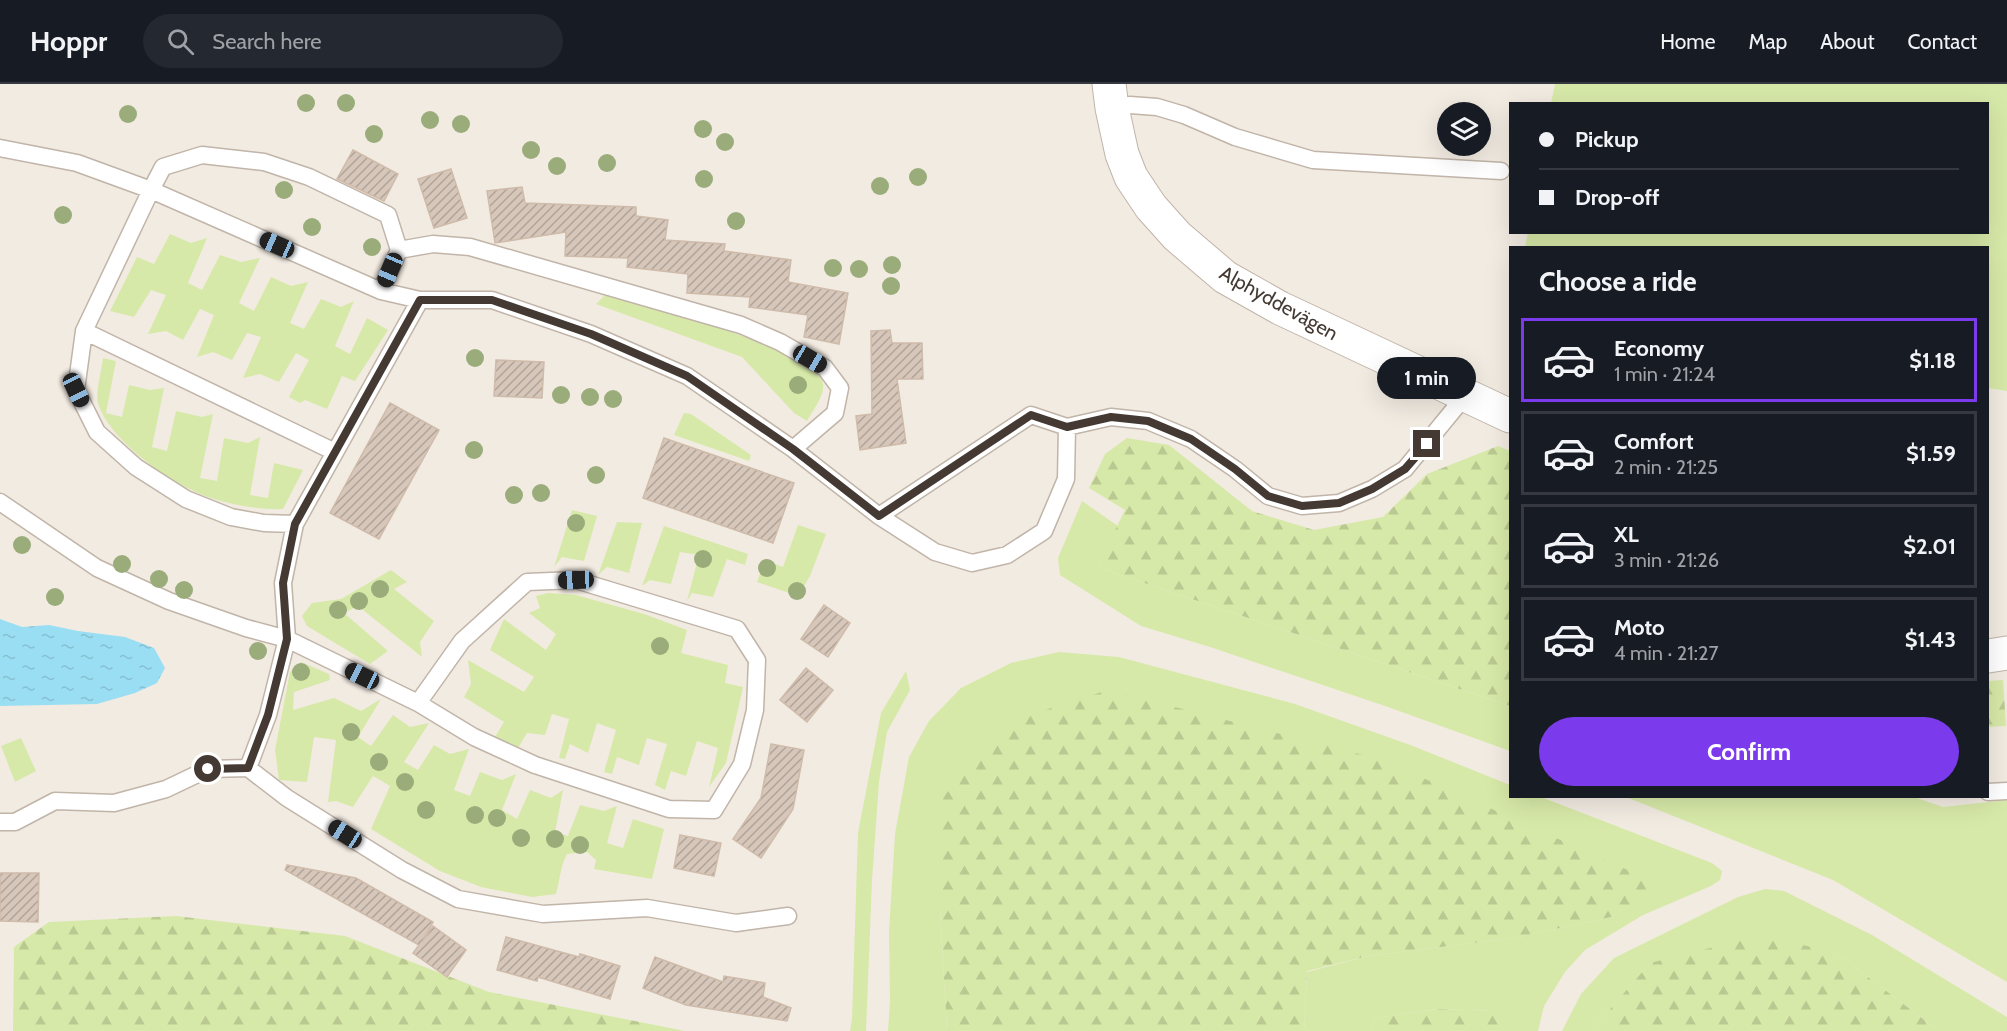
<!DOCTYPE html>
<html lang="en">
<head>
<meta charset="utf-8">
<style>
	body { margin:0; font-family:Cabin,sans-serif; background:#242831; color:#f1f3f6; height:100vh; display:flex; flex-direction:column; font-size:22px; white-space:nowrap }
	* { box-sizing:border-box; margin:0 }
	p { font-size:20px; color:#9ea1a6 }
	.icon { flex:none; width:33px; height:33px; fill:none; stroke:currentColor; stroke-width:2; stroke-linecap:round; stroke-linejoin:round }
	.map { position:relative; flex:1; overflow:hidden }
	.details { position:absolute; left:1509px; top:162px; width:480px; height:552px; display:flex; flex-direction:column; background:#171b24; border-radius:0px; box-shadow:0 6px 24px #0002 }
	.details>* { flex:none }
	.hud { position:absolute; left:1509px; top:18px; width:480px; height:132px; border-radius:0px; box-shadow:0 6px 24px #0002; display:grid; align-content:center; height:132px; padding:0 30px; background:#171b24 }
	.controls { position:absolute; left:1437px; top:18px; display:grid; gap:12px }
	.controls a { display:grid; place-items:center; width:54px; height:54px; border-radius:50%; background:#171b24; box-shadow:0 6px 24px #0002; font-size:30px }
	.end { position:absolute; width:27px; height:27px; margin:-14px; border:8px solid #443a33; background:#fff; box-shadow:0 0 0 3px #fff }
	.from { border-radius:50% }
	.bubble { position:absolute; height:42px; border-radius:21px; background:#171b24; box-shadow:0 6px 24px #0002; font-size:20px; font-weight:700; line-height:42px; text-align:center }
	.car { position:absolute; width:18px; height:36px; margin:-18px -9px; border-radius:8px; box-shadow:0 0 4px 2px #0007; background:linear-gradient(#222 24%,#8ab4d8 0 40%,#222 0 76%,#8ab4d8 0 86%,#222 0) }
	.hud b { display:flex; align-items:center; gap:21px; height:57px; font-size:22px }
	.hud b+b { border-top:2px solid #363941 }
	.hud i { width:15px; height:15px; background:#f1f3f6 }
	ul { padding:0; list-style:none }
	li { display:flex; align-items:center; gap:18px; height:84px; margin:0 12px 9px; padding:0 18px; border:3px solid #363941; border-radius:0px }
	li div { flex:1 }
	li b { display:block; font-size:22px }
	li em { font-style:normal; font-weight:700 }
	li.active { border-color:#7c3aed }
	li>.icon { width:54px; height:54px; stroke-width:1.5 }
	h2 { padding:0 30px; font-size:27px; line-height:72px }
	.cta { display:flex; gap:12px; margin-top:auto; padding:12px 30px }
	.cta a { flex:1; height:69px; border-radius:36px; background:#7c3aed; color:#fff; font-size:24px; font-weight:700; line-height:69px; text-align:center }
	header { display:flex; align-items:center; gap:36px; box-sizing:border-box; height:84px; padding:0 30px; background:#171b24; border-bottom:2px solid #363941 }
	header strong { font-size:28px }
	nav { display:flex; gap:33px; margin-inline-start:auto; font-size:21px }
	.search { width:420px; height:54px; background:#242831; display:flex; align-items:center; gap:15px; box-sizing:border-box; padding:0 21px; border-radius:33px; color:#9ea1a6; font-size:22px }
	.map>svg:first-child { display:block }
</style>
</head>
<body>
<header>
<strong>Hoppr</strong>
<div class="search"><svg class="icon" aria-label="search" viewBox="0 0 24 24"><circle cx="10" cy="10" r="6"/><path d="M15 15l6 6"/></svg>Search here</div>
<nav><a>Home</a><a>Map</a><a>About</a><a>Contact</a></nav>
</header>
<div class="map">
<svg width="2007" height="947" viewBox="0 0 2007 947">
	<defs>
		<pattern id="forest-firs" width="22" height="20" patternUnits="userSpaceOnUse" patternTransform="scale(1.5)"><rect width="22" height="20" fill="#d7e9a8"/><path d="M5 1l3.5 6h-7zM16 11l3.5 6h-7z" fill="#bac991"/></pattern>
		<pattern id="water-ripples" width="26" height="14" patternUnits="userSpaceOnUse" patternTransform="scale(1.5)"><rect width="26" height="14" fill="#9adef3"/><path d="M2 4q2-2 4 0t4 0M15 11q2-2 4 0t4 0" fill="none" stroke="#86bfd1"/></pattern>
		<pattern id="building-hatch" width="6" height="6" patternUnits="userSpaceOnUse" patternTransform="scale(1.5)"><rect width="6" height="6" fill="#d7c7ba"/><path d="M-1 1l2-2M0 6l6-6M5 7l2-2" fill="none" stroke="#b0a398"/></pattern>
	</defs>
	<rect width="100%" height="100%" fill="#f2ebe2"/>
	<path fill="#d7e9a8" d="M 1555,0 L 2007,0 L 2007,307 L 1988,304 L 1988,164 L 1525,163 L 1528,148 L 1988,148 L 1988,20 L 1551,19 Z
		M 170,150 L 191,159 L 207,154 L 188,199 L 202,206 L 220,171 L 241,178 L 260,174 L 239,219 L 254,227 L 271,193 L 291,202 L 308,198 L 290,239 L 304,245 L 321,215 L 341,223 L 354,217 L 335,262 L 350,270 L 367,234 L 388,246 L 355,297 L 342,292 L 327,325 L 305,316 L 300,319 L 289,313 L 309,276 L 296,269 L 279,298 L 260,290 L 243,294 L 261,253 L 247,249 L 232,276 L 213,268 L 197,273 L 214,231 L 200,225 L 183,256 L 166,247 L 148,250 L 166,211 L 151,206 L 134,233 L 110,227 L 137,173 L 154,180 Z
		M 607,209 C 668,228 731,245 789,271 C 798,275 822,290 823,300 C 825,311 812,327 807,337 L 794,329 L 742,273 L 596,220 Z
		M 103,274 L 116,277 L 106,329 L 122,333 L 129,301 L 150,306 L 164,304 L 152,363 L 167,367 L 176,327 L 202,333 L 213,330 L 200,394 L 217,397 L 224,354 L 248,359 L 260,353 L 250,411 L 268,414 L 274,379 L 303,386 L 283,425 C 259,426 234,421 211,414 C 174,402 109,357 98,319 C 95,310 102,285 103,274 Z
		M 684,329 L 691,330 L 751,371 L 749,377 L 674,351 Z
		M 1082,417 L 1118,442 L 1097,483 L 1510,622 L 1510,667 L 1388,623 L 1210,563 L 1141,542 L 1060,491 L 1058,474 Z
		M 572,426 L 597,432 L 584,477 L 562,473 L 554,483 Z
		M 617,438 L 642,439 L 629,489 L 607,483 L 598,491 Z
		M 798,441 L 826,450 L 810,492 L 798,512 L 757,498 L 765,476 L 783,483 Z
		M 664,442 L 748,470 L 745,481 L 727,475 L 713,513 L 692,509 L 687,517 L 699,471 L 680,468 L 671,500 L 650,496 L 642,502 Z
		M 391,486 L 407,498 L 394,505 L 434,537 L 420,558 L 422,573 L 358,522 L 344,529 L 388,567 L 370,580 L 307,542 L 302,532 L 312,519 L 341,515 Z
		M 548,509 L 576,511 L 644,530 L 687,546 L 681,569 L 728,581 L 725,599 L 743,603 L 726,679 L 709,703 L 718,664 L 697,657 L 686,692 L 671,687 L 665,706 L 655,701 L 667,660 L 647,654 L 639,681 L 617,673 L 612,690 L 604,688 L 616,646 L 597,639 L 588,669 L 570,660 L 565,675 L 559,674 L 569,635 L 552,630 L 545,651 L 527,649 L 518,664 L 495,653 L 504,638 L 464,613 L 471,600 L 468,576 L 524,608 L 534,593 L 490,566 L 504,535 L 546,566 L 556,550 L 529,529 L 540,524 L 536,512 Z
		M 1059,568 L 1119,573 L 1295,620 L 1413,662 L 1510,701 L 1510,712 L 1541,713 L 1712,779 L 1722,787 L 1720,796 L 1711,802 L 1643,831 L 1585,866 L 1565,888 L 1544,922 L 1538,947 L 1503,947 L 1494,927 L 1438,925 L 1375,934 L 1370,947 L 1304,947 L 1307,888 L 1368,872 L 1514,854 L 1611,833 L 1660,801 L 940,826 L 947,947 L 888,947 L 890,917 L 889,847 L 895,750 L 909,673 L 929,637 L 961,604 L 1011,579 Z
		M 301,578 L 329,590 L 330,596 L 294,608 L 293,626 L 334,614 L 361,627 L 381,615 L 358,653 L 371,662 L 393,631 L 410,643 L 429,639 L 404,678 L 418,686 L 434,661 L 450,670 L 469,665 L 454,706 L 470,712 L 480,688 L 502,696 L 516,690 L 502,726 L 517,735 L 530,706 L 551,714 L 563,706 L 555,748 L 568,752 L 580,721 L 604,727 L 617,722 L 607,759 L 623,764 L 633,735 L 664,745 L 652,795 L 594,785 L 596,776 L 587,768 L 567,770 C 560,783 560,796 556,810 L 532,813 L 481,803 L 440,787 L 371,745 L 390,702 L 373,692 L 353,723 L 336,717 L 328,718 L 336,656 L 314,653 L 307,698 L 279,696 L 275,666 L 290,588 Z
		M 906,587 L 910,606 L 887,648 L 879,698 L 872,796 L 866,947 L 850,947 L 852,935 L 858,749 L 881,629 Z
		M 21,654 L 36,687 L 15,698 L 1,662 Z
		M 1911,712 L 1943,723 L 2007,716 L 2007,898 L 1833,796 L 1626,713 Z
		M 1765,805 L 1784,807 L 1872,851 L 2007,933 L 2007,947 L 1939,947 L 1836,869 L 1650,879 L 1591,947 L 1562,947 L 1581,910 L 1614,874 L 1738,813 Z"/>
	<path fill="url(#forest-firs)" d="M 1127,354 L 1169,361 L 1252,427 L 1314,446 L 1383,433 L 1427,390 L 1498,362 L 1510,367 L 1510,622 L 1097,483 L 1125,426 L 1089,404 L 1105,370 Z
		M 2003,596 L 2006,642 L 1988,643 L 1988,597 Z
		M 1108,606 L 1383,676 L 1661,801 L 1611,833 L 1514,854 L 1368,872 L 1307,887 L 1304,947 L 947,947 L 940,826 L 943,713 L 1014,636 Z
		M 176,832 L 345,852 L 489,908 L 685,947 L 13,947 L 14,863 L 49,838 Z
		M 1762,851 L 1836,869 L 1939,947 L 1591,947 L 1650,879 Z
		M 1438,925 L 1495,927 L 1503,947 L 1370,947 L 1375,934 Z"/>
	<path fill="url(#water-ripples)" d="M 0,535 L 22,543 L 49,541 L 78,547 L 125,553 L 154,564 L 165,584 L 157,599 L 135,609 L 97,620 L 0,622 Z"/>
	<path fill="url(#building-hatch)" stroke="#cfbbaa" stroke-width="1.5" d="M 353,66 L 398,90 L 384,117 L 337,95 Z
		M 451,85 L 467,134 L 434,144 L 418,95 Z
		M 522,103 L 525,119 L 636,123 L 636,132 L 668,136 L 665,156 L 725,160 L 724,167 L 791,176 L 788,198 L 848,209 L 839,260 L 804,253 L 808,231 L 749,223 L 750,213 L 687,209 L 688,190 L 627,183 L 628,174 L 565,172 L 566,148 L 495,159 L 487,107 Z
		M 890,246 L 892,259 L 922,259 L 923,295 L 897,295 L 906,359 L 860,366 L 856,332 L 872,330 L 871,247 Z
		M 496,276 L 544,278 L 542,314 L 494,312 Z
		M 390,319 L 439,346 L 379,455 L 330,429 Z
		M 664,354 L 794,399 L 773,459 L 643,414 Z
		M 824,521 L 850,539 L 828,573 L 801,555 Z
		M 806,584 L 833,606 L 807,638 L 780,616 Z
		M 771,660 L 804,666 L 793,725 L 761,774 L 733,755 L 761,714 Z
		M 680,751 L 721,759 L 714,792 L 674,784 Z
		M 287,781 L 356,794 L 433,838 L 422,858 L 433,842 L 466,866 L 447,893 L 413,869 L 419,861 L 285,786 Z
		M 0,789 L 39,789 L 38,838 L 0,837 Z
		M 506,853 L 579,873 L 580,870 L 620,882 L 610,915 L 538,893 L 537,897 L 497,886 Z
		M 655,873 L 723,898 L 724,892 L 765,899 L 763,913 L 791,924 L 787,937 L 686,921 L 643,904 Z"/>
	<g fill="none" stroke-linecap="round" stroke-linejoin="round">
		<g stroke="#c1b4a8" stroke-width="19">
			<path id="lane" d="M 1112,24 L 1130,21 L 1157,23 L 1184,31 L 1235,53 L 1313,76 L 1501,87
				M 0,64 L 77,79 L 151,106 L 163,83 L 202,71 L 264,78 L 309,93 L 388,131 L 399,166
				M 381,207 L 399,166 L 433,160 L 470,163 L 741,241 L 780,258 L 825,284 L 840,304 L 835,329 L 793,365
				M 84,247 L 335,368
				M 1067,343 L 1066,395 L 1044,447 L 1007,471 L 972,479 L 935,468 L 879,432 L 1031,331 L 1067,343 L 1111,333 L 1148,337 L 1191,355 L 1235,385 L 1268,412 L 1302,422 L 1339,419 L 1372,405 L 1405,385 L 1465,312
				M 0,418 L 97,484 L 169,517 L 246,544 L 287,555 L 418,619 L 462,557 L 527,498 L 576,496 L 737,545 L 757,576 L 755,626 L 742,680 L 714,726 L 669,725 L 535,681 L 474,653 L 418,619
				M 295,440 L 264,439 L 231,433 L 186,415 L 136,383 L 97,348 L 76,306 L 84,247 L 151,106 L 381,207 L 420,216
				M 1988,708 L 2007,707
				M 0,738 L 15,738 L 55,717 L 114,719 L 166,705 L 208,685 L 248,684
				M 788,832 L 736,839 L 647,824 L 543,830 L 458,815 L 402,786 L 287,714 L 248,684 L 268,631 L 287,555 L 283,499 L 295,440 L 420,216 L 492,216 L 591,250 L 687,292 L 793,365 L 879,432"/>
		</g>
		<g stroke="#c1b4a8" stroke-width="35">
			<path id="street" d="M 1109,0 L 1112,24 L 1122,70 L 1131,93 L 1151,123 L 1177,152 L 1225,193 L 1280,224 L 1510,332
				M 1988,572 L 2007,569"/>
		</g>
		<use href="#lane" stroke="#fff" stroke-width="16"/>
		<use href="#street" stroke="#fff" stroke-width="33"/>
	</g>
	<g fill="#9aac7a">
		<circle cx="306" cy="19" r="9"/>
		<circle cx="346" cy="19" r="9"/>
		<circle cx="128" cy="30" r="9"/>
		<circle cx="430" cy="36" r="9"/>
		<circle cx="461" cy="40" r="9"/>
		<circle cx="703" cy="45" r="9"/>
		<circle cx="374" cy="50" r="9"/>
		<circle cx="725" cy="58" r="9"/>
		<circle cx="531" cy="66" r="9"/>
		<circle cx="607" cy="79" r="9"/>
		<circle cx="557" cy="82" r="9"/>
		<circle cx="918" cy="93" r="9"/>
		<circle cx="704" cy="95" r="9"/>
		<circle cx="880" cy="102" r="9"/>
		<circle cx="284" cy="106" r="9"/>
		<circle cx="63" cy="131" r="9"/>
		<circle cx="736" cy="137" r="9"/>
		<circle cx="312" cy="143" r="9"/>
		<circle cx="372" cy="163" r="9"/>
		<circle cx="892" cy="181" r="9"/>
		<circle cx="833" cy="184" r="9"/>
		<circle cx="859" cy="185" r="9"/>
		<circle cx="891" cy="202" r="9"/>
		<circle cx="475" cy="274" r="9"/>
		<circle cx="798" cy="301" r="9"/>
		<circle cx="561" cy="311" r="9"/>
		<circle cx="590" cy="313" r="9"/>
		<circle cx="613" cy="315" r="9"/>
		<circle cx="474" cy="366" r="9"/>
		<circle cx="596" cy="391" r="9"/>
		<circle cx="541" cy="409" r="9"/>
		<circle cx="514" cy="411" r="9"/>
		<circle cx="576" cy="439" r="9"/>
		<circle cx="22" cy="461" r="9"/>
		<circle cx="703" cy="475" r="9"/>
		<circle cx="122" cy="480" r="9"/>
		<circle cx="767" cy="484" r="9"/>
		<circle cx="159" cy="495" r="9"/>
		<circle cx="380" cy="505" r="9"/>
		<circle cx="184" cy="506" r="9"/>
		<circle cx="797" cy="507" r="9"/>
		<circle cx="55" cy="513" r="9"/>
		<circle cx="359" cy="517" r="9"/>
		<circle cx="338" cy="526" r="9"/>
		<circle cx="660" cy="562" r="9"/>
		<circle cx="258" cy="567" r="9"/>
		<circle cx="301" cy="588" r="9"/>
		<circle cx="351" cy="648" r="9"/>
		<circle cx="379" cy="678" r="9"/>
		<circle cx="405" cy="698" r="9"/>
		<circle cx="426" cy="726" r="9"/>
		<circle cx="475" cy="731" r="9"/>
		<circle cx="497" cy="734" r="9"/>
		<circle cx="521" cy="754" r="9"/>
		<circle cx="555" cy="755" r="9"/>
		<circle cx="580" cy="761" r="9"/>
	</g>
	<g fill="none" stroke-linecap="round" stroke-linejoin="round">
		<path stroke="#443a33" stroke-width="8" d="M 208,685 L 248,684 L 268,631 L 287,555 L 283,499 L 295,440 L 420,216 L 492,216 L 591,250 L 687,292 L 793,365 L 879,432 L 1031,331 L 1067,343 L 1111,333 L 1148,337 L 1191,355 L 1235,385 L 1268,412 L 1302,422 L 1339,419 L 1372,405 L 1405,385 L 1427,360"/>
	</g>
	<g text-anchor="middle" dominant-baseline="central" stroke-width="6" stroke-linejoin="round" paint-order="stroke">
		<g font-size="20" fill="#443a33" stroke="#fff">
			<text transform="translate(1279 219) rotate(29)">Alphyddevägen</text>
		</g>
	</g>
</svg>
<div class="controls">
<a><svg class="icon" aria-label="layers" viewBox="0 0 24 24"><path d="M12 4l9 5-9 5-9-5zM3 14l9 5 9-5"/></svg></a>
</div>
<i class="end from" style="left:208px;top:685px"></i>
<i class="end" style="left:1427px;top:360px"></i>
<div class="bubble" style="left:1377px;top:273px;width:99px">1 min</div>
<i class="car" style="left:277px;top:161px;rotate:294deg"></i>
<i class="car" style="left:390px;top:186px;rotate:203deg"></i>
<i class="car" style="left:810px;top:275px;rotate:120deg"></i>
<i class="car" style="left:76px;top:306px;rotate:154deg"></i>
<i class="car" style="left:576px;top:496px;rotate:268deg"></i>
<i class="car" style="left:362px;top:592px;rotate:296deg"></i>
<i class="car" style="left:345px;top:750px;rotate:302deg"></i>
<div class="hud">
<b><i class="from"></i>Pickup</b>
<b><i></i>Drop-off</b>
</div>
<section class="details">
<h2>Choose a ride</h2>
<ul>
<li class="active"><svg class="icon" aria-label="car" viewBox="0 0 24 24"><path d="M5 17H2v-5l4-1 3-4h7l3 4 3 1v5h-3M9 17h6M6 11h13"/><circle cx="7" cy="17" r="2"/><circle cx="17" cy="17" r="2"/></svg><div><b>Economy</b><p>1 min · 21:24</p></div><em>$1.18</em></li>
<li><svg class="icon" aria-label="car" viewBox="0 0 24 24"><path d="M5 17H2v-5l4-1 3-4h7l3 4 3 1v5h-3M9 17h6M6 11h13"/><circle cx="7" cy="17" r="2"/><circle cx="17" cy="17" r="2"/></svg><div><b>Comfort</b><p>2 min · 21:25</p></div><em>$1.59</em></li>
<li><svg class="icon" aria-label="car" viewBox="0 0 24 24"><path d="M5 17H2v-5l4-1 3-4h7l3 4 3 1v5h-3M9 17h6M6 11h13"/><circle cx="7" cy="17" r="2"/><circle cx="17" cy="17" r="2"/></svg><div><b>XL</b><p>3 min · 21:26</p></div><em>$2.01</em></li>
<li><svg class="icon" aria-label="car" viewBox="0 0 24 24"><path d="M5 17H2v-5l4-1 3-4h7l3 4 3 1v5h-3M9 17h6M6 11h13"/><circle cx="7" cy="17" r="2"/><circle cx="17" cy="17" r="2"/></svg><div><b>Moto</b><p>4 min · 21:27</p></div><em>$1.43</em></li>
</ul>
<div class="cta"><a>Confirm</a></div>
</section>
</div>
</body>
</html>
